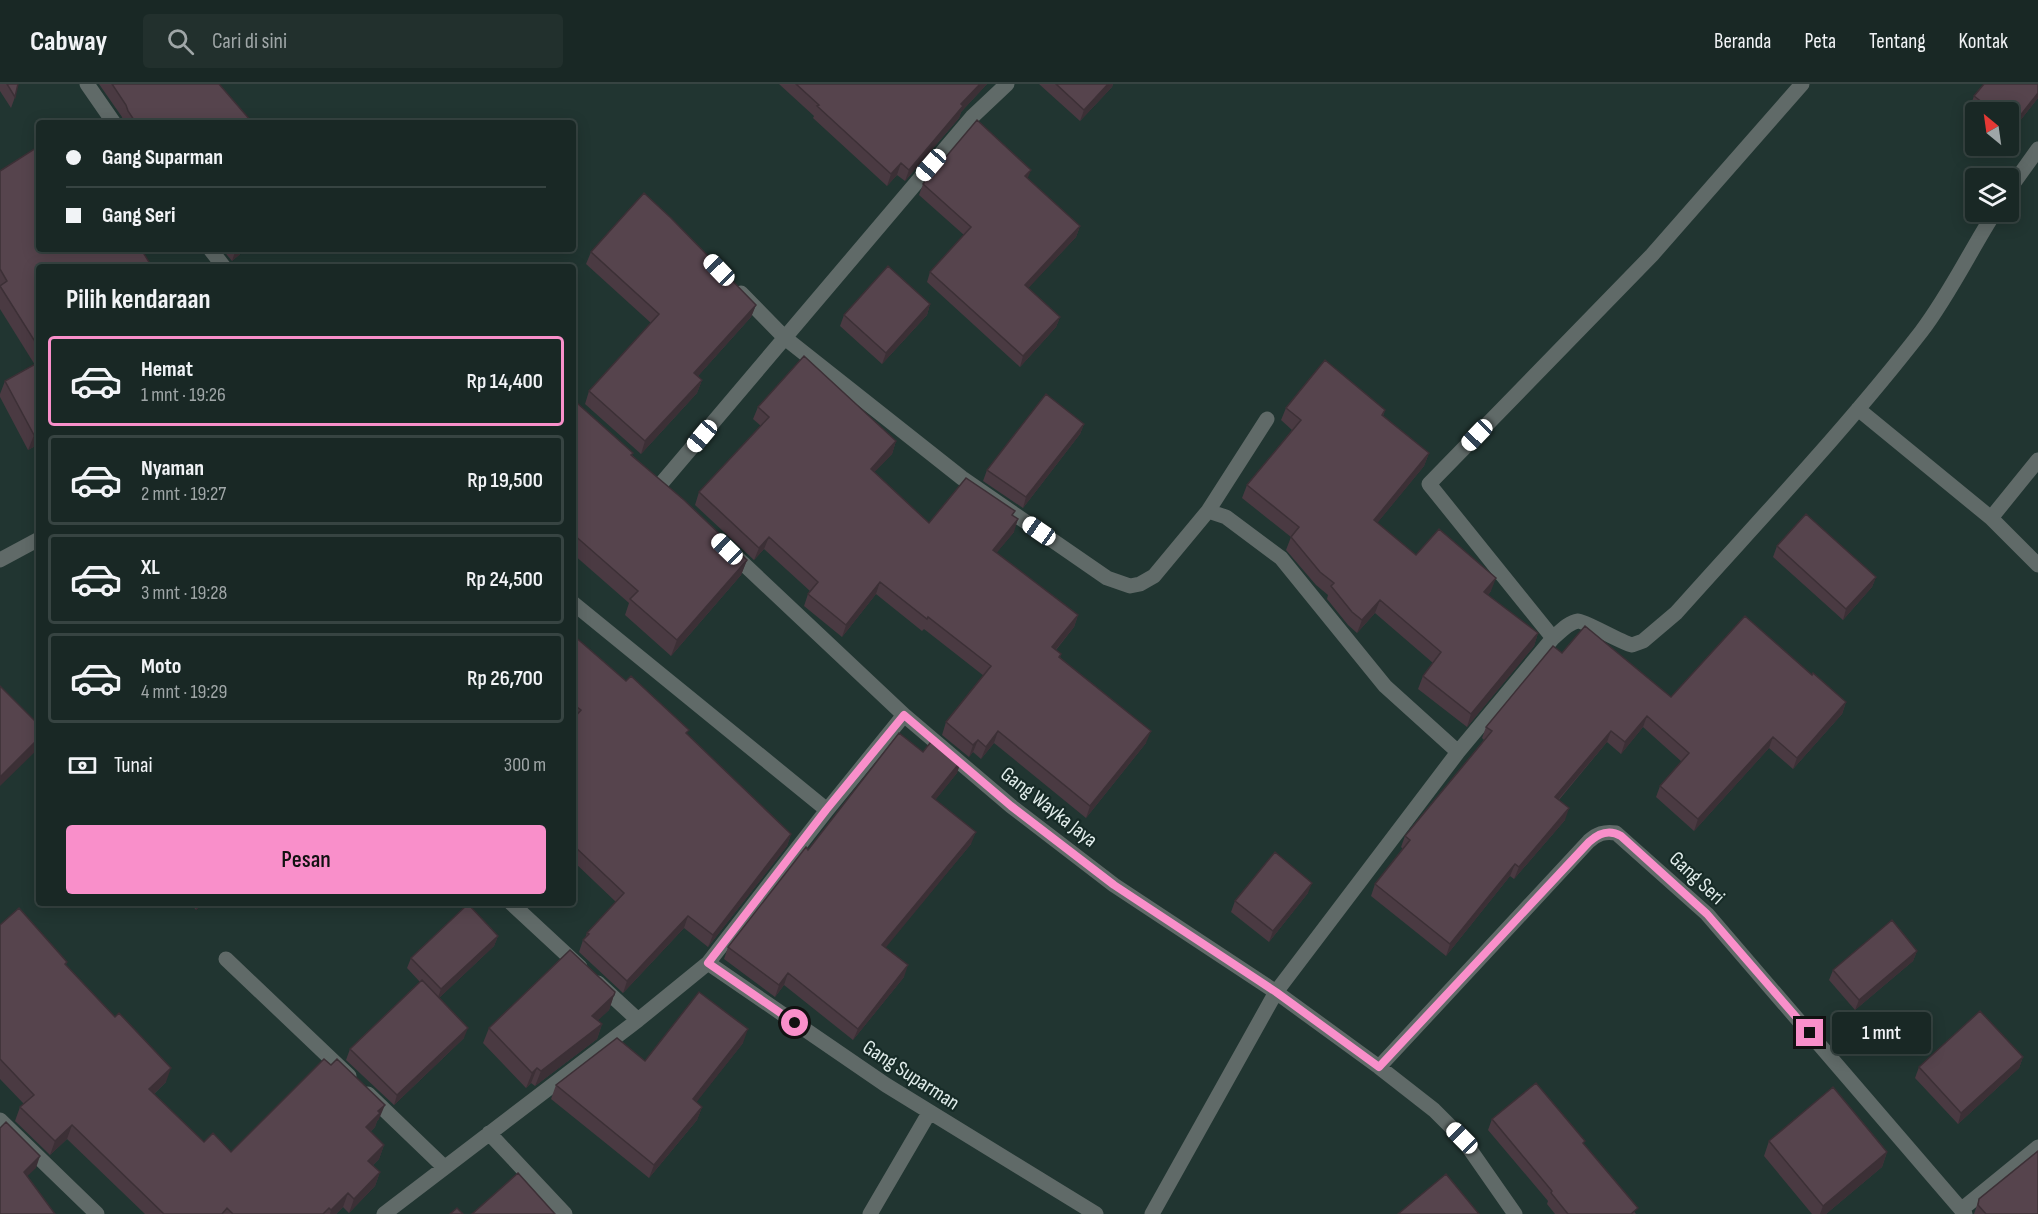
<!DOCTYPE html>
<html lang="id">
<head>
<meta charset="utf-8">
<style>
	body { margin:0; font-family:"Sofia Sans Condensed",sans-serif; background:#22302d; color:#f1f3f6; height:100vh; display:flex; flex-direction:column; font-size:22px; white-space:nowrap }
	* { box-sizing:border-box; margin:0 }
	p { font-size:20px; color:#9fa6a7 }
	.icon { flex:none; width:33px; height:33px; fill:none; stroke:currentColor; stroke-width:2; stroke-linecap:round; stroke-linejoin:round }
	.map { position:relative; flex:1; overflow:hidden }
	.side { position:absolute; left:36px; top:180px; width:540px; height:642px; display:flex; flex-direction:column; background:#192825; border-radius:6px; box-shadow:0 3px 15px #0003,0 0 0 2px #374442 }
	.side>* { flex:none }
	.guide { position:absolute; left:36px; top:36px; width:540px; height:132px; border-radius:6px; box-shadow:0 3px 15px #0003,0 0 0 2px #374442; display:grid; align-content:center; height:132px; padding:0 30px; background:#192825 }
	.needle { width:39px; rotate:331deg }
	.controls { position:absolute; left:1965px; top:18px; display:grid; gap:12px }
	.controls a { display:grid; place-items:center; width:54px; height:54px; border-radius:6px; background:#192825; box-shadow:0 3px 15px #0003,0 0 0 2px #374442; font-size:30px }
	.end { position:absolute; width:27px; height:27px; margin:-14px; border:8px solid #f98fca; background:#111; box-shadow:0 0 0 3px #111 }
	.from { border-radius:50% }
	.bubble { position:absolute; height:42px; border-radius:6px; background:#192825; box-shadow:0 3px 15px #0003,0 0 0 2px #374442; font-size:20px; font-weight:600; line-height:42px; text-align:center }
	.car { position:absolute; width:18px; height:36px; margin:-18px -9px; border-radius:8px; box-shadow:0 0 4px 2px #0007; background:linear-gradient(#fff 24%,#345 0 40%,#fff 0 76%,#345 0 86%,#fff 0) }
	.guide b { display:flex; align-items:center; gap:21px; height:57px; font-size:22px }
	.guide b+b { border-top:2px solid #374442 }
	.guide i { width:15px; height:15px; background:#f1f3f6 }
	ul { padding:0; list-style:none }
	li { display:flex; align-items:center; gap:18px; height:90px; margin:0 12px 9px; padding:0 18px; border:3px solid #374442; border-radius:6px }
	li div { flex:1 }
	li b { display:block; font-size:22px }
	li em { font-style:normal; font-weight:600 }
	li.on { border-color:#f98fca }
	li>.icon { width:54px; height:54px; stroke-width:1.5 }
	h2 { padding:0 30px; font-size:27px; line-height:72px }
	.pay { display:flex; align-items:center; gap:15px; height:66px; padding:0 30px; font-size:22px }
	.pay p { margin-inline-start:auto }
	.cta { display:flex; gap:12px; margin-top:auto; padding:12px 30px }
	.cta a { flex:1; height:69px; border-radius:6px; background:#f98fca; color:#111; font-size:24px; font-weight:600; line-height:69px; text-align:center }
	header { display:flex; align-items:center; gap:36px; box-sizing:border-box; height:84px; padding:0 30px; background:#192825; border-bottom:2px solid #374442 }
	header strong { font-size:28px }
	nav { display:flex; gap:33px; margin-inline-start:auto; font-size:21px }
	.search { width:420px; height:54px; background:#22302d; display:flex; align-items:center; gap:15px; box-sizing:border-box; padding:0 21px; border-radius:6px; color:#9fa6a7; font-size:22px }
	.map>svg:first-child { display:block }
</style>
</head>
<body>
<header>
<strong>Cabway</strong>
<div class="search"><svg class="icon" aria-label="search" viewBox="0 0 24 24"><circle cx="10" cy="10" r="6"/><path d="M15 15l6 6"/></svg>Cari di sini</div>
<nav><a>Beranda</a><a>Peta</a><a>Tentang</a><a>Kontak</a></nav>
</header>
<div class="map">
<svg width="2038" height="1130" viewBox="0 0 2038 1130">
	<rect width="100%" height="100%" fill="#213531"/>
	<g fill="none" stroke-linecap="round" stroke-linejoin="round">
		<path stroke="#606a68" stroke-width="15" d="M 87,0 L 114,39
			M 2008,107 L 2038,65
			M 210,165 L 224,183
			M 741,209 L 785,254 L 962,394 L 1107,494 L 1130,502 L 1140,500 L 1154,492 L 1208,427 L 1226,433 L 1281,474 L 1385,602 L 1458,668
			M 1858,325 L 1991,434 L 2038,481
			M 660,401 L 972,33 L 1007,0
			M 1208,427 L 1267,335
			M 1991,434 L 2038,376
			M 731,468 L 904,631 L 1011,722 L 1114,801 L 1276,908 L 1379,983 L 1434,1026 L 1462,1054 L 1515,1130
			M 0,476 L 39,455
			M 573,519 L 827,726
			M 1553,554 L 1429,400 L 1652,171 L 1802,0
			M 511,819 L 580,883
			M 226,875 L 349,992
			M 708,879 L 886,1001 L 1096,1130
			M 598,899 L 638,936
			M 1379,983 L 1589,757 C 1597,750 1604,747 1616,749 L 1707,830 L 1965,1130
			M 368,1010 L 444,1083
			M 0,1036 L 97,1130
			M 489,1049 L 565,1130
			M 1962,1125 L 2038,1063
			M 384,1130 L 638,936 L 708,879 L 827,726 L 904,631
			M 870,1130 L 929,1029
			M 1152,1130 L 1276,908 L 1458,668 L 1553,554 C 1560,548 1569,538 1578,537 C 1585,537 1620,558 1632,561 L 1643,557 L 1676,529 C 1759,436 1845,346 1921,248 C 1950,210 1970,167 1995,128"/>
	</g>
	<path fill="#4a3a42" d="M 0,0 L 18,0 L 15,13 L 11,24 L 0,7 Z
		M 99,0 L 219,0 L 250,39 L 123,39 L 122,33 Z
		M 779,0 L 987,0 L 961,28 L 959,34 L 905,97 L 897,91 L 887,102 L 813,34 L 814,32 Z
		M 1039,0 L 1113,0 L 1112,3 L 1080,37 Z
		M 2038,0 L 2038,14 L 2008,52 L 2008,28 L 1978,28 L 1970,23 L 1974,12 Z
		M 0,87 L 39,183 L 39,360 L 28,366 L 0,313 L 0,310 L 5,297 L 35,281 L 0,225 Z
		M 1028,95 L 1080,142 L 1076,153 L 1028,204 L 1060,233 L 1056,243 L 1020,283 L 927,198 L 930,188 L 964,151 L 919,111 L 923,100 Z
		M 222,165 L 246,165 L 232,177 Z
		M 591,168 L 756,221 L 751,233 L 698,292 L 702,296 L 697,309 L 641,370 L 585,320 L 589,307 L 651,239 L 586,180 Z
		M 930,220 L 927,231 L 882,280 L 840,242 L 844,231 Z
		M 573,320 L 632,371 L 747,476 L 741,491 L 671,572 L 625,531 L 629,519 L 573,470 Z
		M 758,323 L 896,357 L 892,370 L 874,388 L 929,439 L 1013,432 L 1014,448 L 996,469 L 1078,531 L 1074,543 L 1056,566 L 1061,570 L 1060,573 L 1146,659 L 1086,734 L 994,659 L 981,675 L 973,668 L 969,673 L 942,651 L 946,638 L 984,592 L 924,545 L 922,547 L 876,510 L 842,553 L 804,522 L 808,510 L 810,507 L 764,465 L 754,476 L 695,421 L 699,408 L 761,342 L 753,335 Z
		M 1286,324 L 1385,326 L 1383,332 L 1429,369 L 1424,382 L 1377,439 L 1416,471 L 1491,507 L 1488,511 L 1538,549 L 1534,562 L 1467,643 L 1418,605 L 1423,592 L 1433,579 L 1375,529 L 1357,549 L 1348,541 L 1327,515 L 1328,511 L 1316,501 L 1286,466 L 1291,453 L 1242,414 L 1247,401 L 1292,346 L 1281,336 Z
		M 1084,340 L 1080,350 L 1023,424 L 983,397 L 987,386 Z
		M 1777,462 L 1876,493 L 1872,503 L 1843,536 L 1773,473 Z
		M 573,551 L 687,651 L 791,750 L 787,762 L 708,863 L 684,844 L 623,909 L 579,868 L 583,856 L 585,854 L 587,849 L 616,818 L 573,777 Z
		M 1562,569 L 1671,613 L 1812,591 L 1846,618 L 1842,630 L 1793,685 L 1769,664 L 1694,747 L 1656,713 L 1660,702 L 1682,678 L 1643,643 L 1621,670 L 1607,658 L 1559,716 L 1565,736 L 1514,795 L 1510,792 L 1446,872 L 1371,812 L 1375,800 L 1403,765 L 1401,763 L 1405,752 L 1484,656 L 1482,654 L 1486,643 Z
		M 923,668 L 961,677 L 957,689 L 935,716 L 971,760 L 885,863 L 904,893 L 853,956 L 784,901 L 775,913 L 724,875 L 728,863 L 808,766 Z
		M 1308,809 L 1269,858 L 1231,828 L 1235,817 Z
		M 190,819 L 204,819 L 196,826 Z
		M 224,819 L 234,819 L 228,824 Z
		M 0,841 L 67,878 L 66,881 L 166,998 L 154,1010 L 204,1058 L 231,1068 L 379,1035 L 377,1037 L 375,1043 L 370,1048 L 384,1061 L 379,1075 L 373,1081 L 380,1088 L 375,1102 L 349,1129 L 343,1123 L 336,1130 L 145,1130 L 67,1055 L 50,1071 L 15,1037 L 20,1023 L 24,1020 L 0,995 Z
		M 498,852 L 494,862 L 439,914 L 464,954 L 394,1021 L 346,976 L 350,965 L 420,898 L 407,884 L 411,874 Z
		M 1917,867 L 1913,877 L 1855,926 L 1829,896 L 1833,886 Z
		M 614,911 L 609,926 L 598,936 L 602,940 L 597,955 L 535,1002 L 531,999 L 526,1004 L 483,959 L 489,944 Z
		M 743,959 L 696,1018 L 702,1023 L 697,1036 L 649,1094 L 551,1015 L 556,1001 L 645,977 Z
		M 2023,973 L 2019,984 L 1958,1040 L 1915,994 L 1919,983 Z
		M 1492,1035 L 1584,1060 L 1636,1130 L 1555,1130 L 1547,1120 L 1548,1117 L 1488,1046 Z
		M 1769,1057 L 1887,1068 L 1882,1083 L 1826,1130 L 1812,1130 L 1764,1072 Z
		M 1979,1115 L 2038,1130 L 1974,1130 Z"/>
	<path fill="#3c3036" d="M 980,0 L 987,0 L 961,28 L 959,34 L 905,97 L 909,86 L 961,20 Z
		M 1108,0 L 1113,0 L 1112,3 L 1080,37 L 1084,26 Z
		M 2038,9 L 2038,14 L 2008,52 L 2012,42 Z
		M 901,79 L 897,91 L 887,102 L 891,90 Z
		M 1031,86 L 1027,96 L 1025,92 Z
		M 1080,142 L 1076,153 L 1021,212 L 1025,201 Z
		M 236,165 L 246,165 L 232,177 Z
		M 930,220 L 927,231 L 882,280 L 886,269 Z
		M 756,221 L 751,233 L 689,302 L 694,289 Z
		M 1060,233 L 1056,243 L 1020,283 L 1023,272 Z
		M 702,296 L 697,309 L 641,370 L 645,357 Z
		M 1084,340 L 1080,350 L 1023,424 L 1026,413 Z
		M 39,348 L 39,360 L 28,366 L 34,351 Z
		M 896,357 L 892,370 L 866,397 L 871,385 Z
		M 1429,369 L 1424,382 L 1369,449 L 1374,436 Z
		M 1018,435 L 1014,448 L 989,478 L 993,466 Z
		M 769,453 L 764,465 L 754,476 L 759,464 Z
		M 747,476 L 741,491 L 671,572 L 677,556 Z
		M 1876,493 L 1872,503 L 1843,536 L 1846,525 Z
		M 1496,494 L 1491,507 L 1480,521 L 1484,508 Z
		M 880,498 L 876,510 L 842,553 L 846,541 Z
		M 1380,516 L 1375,529 L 1357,549 L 1362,536 Z
		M 1078,531 L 1074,543 L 1048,575 L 1052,563 Z
		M 1538,549 L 1534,562 L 1467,643 L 1471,630 Z
		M 1846,618 L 1842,630 L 1793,685 L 1797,674 Z
		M 1647,632 L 1643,643 L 1621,670 L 1625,658 Z
		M 998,647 L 994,659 L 981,675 L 986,663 Z
		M 1151,647 L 1146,659 L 1086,734 L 1090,722 Z
		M 1611,647 L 1607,658 L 1551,724 L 1555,713 Z
		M 1773,653 L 1769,664 L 1694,747 L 1698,735 Z
		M 39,654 L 39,664 L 0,702 L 0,693 Z
		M 978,656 L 973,668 L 969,673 L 973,661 Z
		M 961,677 L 957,689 L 928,725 L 932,713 Z
		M 1569,724 L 1565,736 L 1514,795 L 1519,783 Z
		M 976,748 L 971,760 L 878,873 L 882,861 Z
		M 791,750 L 787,762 L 708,863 L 713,851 Z
		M 1515,780 L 1510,792 L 1446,872 L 1450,860 Z
		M 1312,799 L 1308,809 L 1269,858 L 1273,847 Z
		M 198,819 L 204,819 L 196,826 Z
		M 688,832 L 684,844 L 623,909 L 627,897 Z
		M 498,852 L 494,862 L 437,916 L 441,905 Z
		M 1917,867 L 1913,877 L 1855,926 L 1859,916 Z
		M 908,881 L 904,893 L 853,956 L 858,945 Z
		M 788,889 L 784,901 L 775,913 L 779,901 Z
		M 614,911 L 609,926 L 587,947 L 592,932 Z
		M 602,940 L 597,955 L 535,1002 L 541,987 Z
		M 468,944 L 464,954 L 394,1021 L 397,1011 Z
		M 748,945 L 743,959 L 688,1029 L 693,1015 Z
		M 2023,973 L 2019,984 L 1958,1040 L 1961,1029 Z
		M 171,984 L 166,998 L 144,1019 L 149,1005 Z
		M 537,984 L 531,999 L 526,1004 L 532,989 Z
		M 385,1021 L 379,1035 L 377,1037 L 375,1043 L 361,1057 L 366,1043 L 378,1027 Z
		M 702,1023 L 697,1036 L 649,1094 L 654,1081 Z
		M 72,1041 L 67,1055 L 50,1071 L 55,1057 Z
		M 384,1061 L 379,1075 L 363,1091 L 368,1077 Z
		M 1887,1068 L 1882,1083 L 1826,1130 L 1820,1130 L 1823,1122 Z
		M 40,1072 L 36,1084 L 19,1100 L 24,1088 Z
		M 380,1088 L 375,1102 L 349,1129 L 354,1115 Z
		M 348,1109 L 343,1123 L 336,1130 L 330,1130 L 331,1126 Z"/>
	<path fill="#56444d" stroke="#3c3036" stroke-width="1.5" d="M 7,0 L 18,0 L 15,13 Z
		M 112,0 L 219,0 L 251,37 L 249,39 L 136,39 L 128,27 L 126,21 Z
		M 796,0 L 980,0 L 961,20 L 963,22 L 909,86 L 901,79 L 891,90 L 817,22 L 819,21 Z
		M 1056,0 L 1108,0 L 1084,26 Z
		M 1984,0 L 2038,0 L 2038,9 L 2012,42 L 2008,39 L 2008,28 L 1995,28 L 1974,12 Z
		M 977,36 L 1031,86 L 1025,92 L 1080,142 L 1025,201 L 1060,233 L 1023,272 L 930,188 L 971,143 L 923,100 Z
		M 39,62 L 39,165 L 141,165 L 152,183 L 39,183 L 39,264 L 0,202 L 7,197 L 0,185 L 0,87 Z
		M 644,109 L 671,134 L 756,221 L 694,289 L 702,296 L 645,357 L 589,307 L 659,230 L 591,168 Z
		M 888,182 L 930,220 L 886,269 L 844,231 Z
		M 804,272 L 896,357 L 871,385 L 929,439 L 966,394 L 1015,427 L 1012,431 L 1018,435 L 993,466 L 1078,531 L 1052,563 L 1061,570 L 1059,573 L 1151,647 L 1090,722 L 998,647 L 986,663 L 978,656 L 973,661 L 946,638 L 991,582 L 928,533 L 927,535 L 880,498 L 846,541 L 808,510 L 818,498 L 769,453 L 759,464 L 699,408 L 769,333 L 758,323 Z
		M 1325,276 L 1385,326 L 1382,331 L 1429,369 L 1374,436 L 1416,471 L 1439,445 L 1496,494 L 1484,508 L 1538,549 L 1471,630 L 1423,592 L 1441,568 L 1380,516 L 1362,536 L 1352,528 L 1331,502 L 1334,499 L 1320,488 L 1291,453 L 1299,443 L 1247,401 L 1301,336 L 1286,324 Z
		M 39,278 L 39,348 L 34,351 L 5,297 Z
		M 1046,310 L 1084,340 L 1026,413 L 987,386 Z
		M 577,319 L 633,369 L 631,371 L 684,416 L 747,476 L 677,556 L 630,515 L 638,507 L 573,450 L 573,320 L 575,321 Z
		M 1806,430 L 1876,493 L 1846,525 L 1777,462 Z
		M 1745,532 L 1812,591 L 1813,589 L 1846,618 L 1797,674 L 1773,653 L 1698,735 L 1660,702 L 1689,669 L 1647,632 L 1625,658 L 1611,647 L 1555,713 L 1569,724 L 1519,783 L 1515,780 L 1450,860 L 1375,800 L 1410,756 L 1405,752 L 1492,647 L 1486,643 L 1553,562 L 1562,569 L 1585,542 L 1671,613 Z
		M 573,551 L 626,597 L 631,592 L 689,646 L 686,649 L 791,750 L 713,851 L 688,832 L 627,897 L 583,856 L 589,850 L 587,849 L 624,809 L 573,761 L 573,635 L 581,626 L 573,620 Z
		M 0,602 L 39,641 L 39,654 L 0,693 Z
		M 899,649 L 923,668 L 934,654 L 961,677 L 932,713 L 976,748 L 882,861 L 908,881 L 858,945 L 788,889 L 779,901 L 728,863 L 806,763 L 808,766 Z
		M 1275,768 L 1312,799 L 1273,847 L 1235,817 Z
		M 468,820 L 498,852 L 441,905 L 411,874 Z
		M 19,824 L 67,878 L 65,880 L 115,933 L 119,929 L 171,984 L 149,1005 L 204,1058 L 213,1049 L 231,1068 L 324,975 L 331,981 L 337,975 L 385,1021 L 378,1027 L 380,1029 L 366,1043 L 384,1061 L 368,1077 L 380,1088 L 354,1115 L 348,1109 L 331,1126 L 329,1124 L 323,1130 L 233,1130 L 227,1124 L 222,1130 L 164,1130 L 72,1041 L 55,1057 L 20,1023 L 34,1011 L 0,975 L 0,841 Z
		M 1892,836 L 1917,867 L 1859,916 L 1833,886 Z
		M 570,866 L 615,908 L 614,911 L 592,932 L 602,940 L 541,987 L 537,984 L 532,989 L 489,944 Z
		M 422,896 L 468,944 L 397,1011 L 350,965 Z
		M 699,908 L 748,945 L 693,1015 L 702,1023 L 654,1081 L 556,1001 L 617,954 L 645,977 Z
		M 1980,927 L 2023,973 L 1961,1029 L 1919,983 Z
		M 1536,999 L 1585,1057 L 1583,1059 L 1638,1124 L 1631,1130 L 1568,1130 L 1551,1109 L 1552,1107 L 1492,1035 Z
		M 1833,1003 L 1887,1068 L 1823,1122 L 1769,1057 Z
		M 6,1038 L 40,1072 L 24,1088 L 55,1130 L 0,1130 L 0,1044 Z
		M 2038,1067 L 2038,1130 L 1986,1130 L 1978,1121 L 1979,1115 Z
		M 518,1089 L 555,1130 L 472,1130 Z
		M 1446,1090 L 1479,1130 L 1398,1130 Z
		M 457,1124 L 463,1130 L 450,1130 Z"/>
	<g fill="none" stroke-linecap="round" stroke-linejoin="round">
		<path stroke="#f98fca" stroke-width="8" d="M 795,939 L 708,879 L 826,726 L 904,631 L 1011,722 L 1114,801 L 1276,908 L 1379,983 L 1589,758 C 1599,749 1609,745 1621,752 L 1707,830 L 1810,949"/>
	</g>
	<g text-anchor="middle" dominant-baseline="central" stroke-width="4.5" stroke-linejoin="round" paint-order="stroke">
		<g font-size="21" fill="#e1edeb" stroke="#172b27">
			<text transform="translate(1049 723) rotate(38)">Gang Wayka Jaya</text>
			<text transform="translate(1697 794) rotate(43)">Gang Seri</text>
			<text transform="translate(911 991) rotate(33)">Gang Suparman</text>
		</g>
	</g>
</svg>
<div class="controls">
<a><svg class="needle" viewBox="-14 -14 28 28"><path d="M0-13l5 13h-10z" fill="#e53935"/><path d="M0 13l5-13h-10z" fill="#9fa6a7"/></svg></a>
<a><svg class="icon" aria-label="layers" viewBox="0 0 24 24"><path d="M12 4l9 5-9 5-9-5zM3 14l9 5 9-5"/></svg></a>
</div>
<i class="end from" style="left:795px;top:939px"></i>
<i class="end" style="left:1810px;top:949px"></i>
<div class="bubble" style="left:1832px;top:928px;width:99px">1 mnt</div>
<i class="car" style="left:931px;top:81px;rotate:221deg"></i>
<i class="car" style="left:719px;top:186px;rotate:316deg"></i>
<i class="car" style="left:1477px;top:351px;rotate:224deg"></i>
<i class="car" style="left:702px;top:352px;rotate:220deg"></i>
<i class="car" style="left:1039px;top:447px;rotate:305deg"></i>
<i class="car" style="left:727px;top:465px;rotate:314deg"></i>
<i class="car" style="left:1462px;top:1054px;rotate:315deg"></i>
<div class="guide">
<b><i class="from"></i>Gang Suparman</b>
<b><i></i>Gang Seri</b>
</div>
<section class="side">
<h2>Pilih kendaraan</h2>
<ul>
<li class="on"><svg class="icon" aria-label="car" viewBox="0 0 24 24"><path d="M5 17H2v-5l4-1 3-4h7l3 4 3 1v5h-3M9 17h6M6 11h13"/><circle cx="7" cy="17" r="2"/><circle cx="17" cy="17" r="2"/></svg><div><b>Hemat</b><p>1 mnt · 19:26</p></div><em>Rp 14,400</em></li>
<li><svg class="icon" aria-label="car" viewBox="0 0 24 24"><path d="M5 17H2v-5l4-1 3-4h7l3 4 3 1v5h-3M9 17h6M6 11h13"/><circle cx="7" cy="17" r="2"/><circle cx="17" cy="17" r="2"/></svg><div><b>Nyaman</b><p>2 mnt · 19:27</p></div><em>Rp 19,500</em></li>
<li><svg class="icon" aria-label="car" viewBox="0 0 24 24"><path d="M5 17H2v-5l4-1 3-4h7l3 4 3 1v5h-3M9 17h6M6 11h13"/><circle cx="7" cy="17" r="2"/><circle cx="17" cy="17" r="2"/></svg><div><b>XL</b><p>3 mnt · 19:28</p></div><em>Rp 24,500</em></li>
<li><svg class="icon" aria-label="car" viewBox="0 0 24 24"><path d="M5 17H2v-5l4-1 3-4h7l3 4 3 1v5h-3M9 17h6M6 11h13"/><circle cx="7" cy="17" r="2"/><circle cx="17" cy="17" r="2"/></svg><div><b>Moto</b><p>4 mnt · 19:29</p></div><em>Rp 26,700</em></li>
</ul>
<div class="pay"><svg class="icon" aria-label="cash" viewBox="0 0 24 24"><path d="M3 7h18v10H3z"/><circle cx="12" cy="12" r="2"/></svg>Tunai<p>300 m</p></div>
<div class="cta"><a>Pesan</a></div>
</section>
</div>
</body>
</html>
